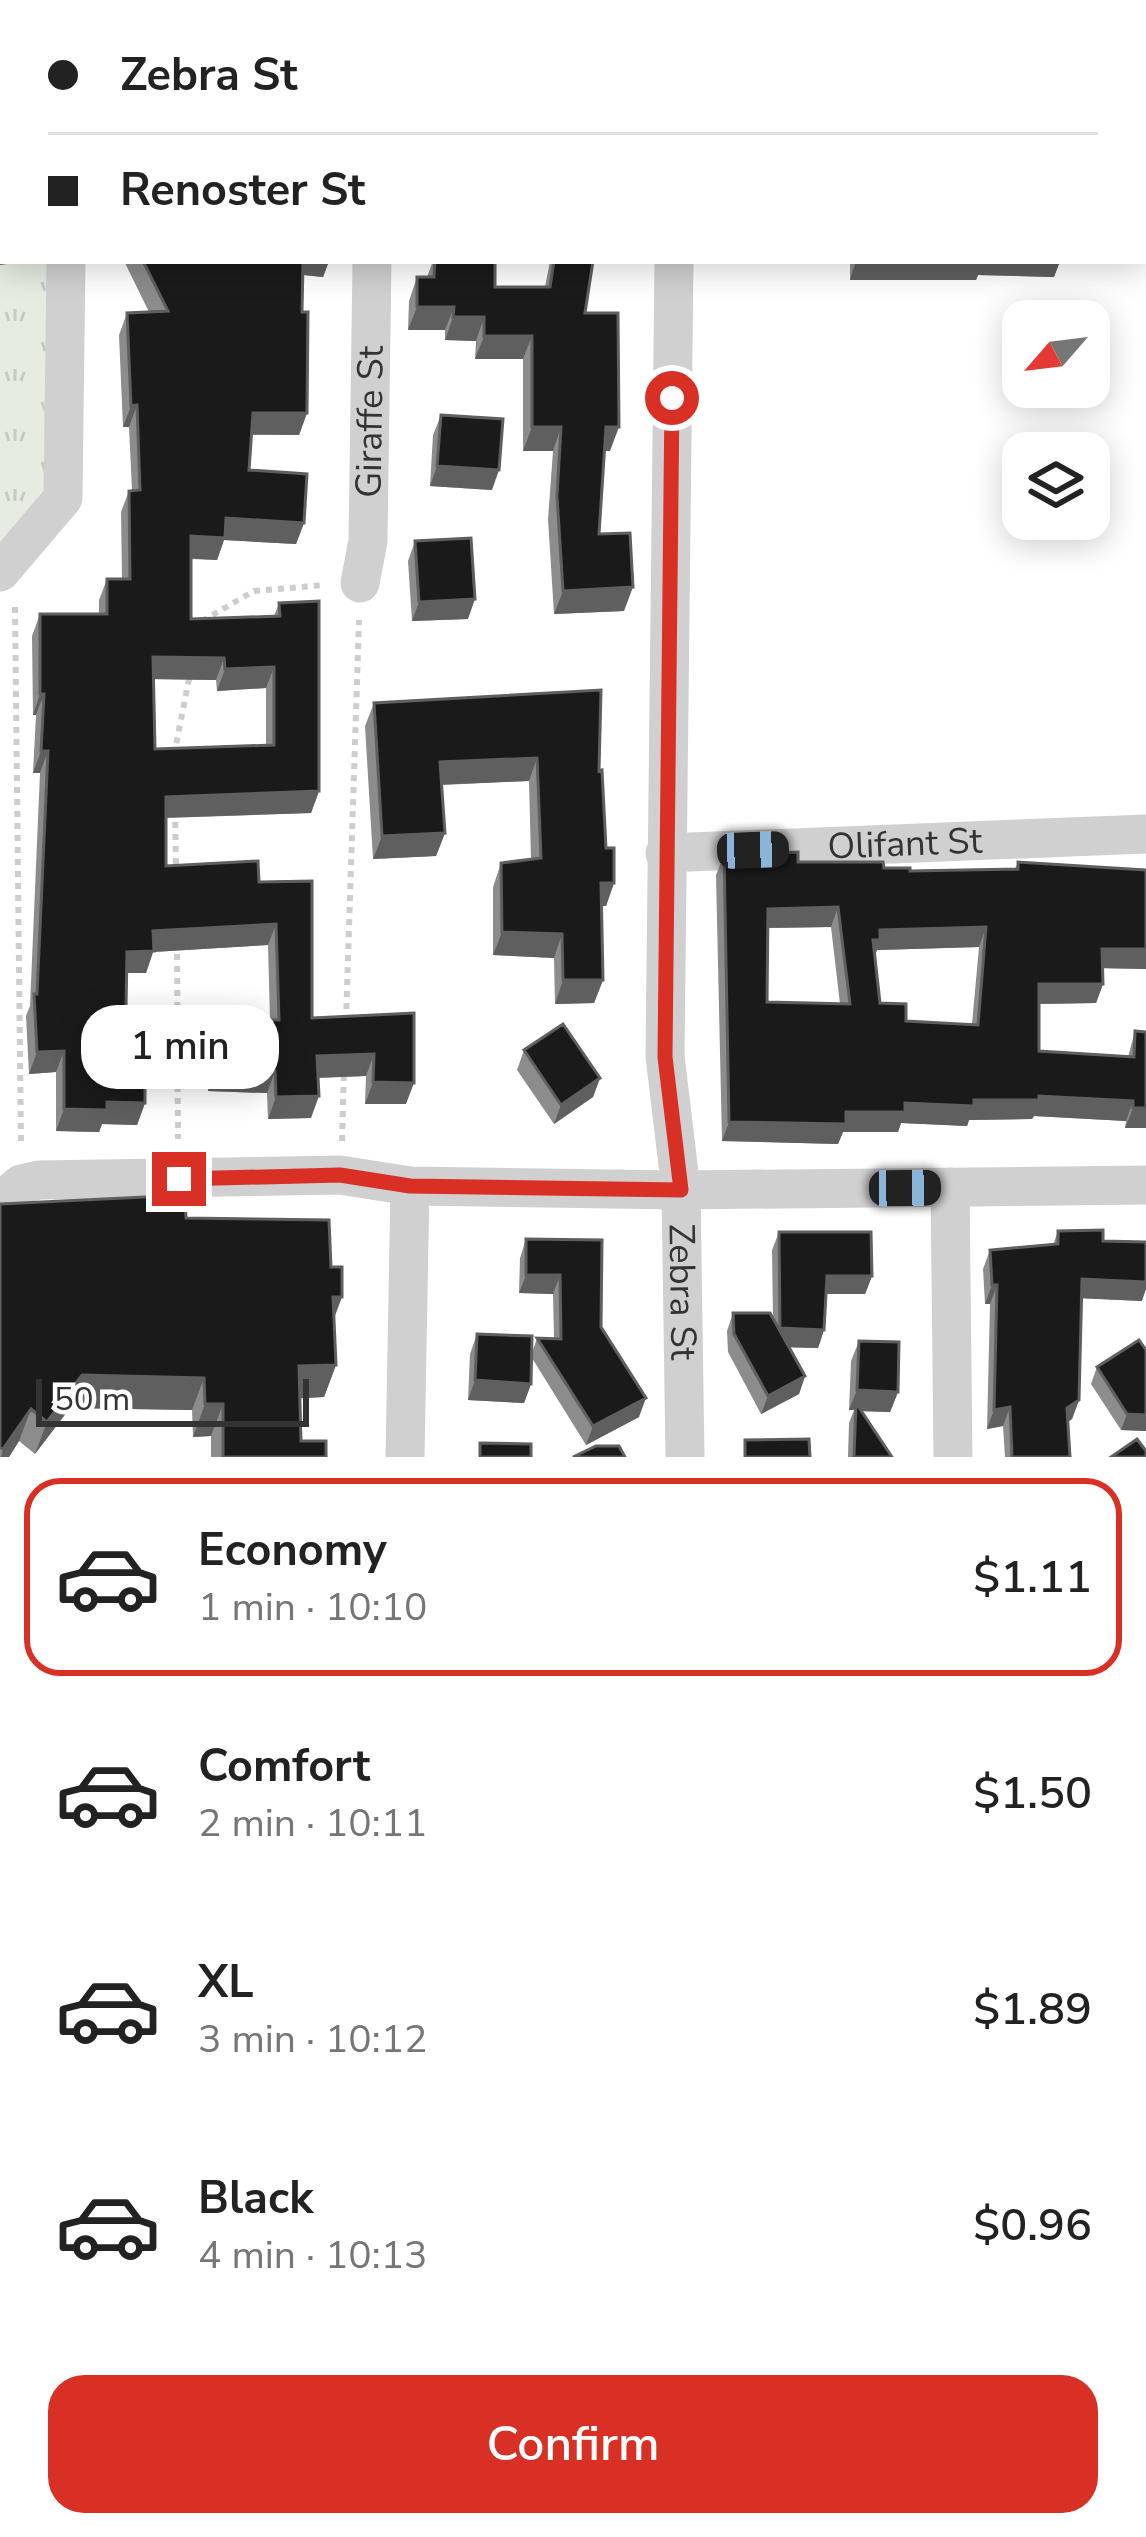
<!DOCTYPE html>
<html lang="en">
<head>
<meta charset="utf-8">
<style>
	body { margin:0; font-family:"Nunito Sans",sans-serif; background:#f2f2f2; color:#222; height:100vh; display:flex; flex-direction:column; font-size:45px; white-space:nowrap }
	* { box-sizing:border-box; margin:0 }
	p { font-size:39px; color:#767676 }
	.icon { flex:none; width:66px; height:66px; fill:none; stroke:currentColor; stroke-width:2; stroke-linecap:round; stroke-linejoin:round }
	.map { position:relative; height:1457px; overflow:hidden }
	.panel { display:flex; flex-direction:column; background:#fff; flex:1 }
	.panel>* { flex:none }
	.guide { position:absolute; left:0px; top:0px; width:1146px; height:264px; box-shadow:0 6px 30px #0003; display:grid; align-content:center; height:264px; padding:0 48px; background:#fff }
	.needle { width:78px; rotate:242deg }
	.tools { position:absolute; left:1002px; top:300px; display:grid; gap:24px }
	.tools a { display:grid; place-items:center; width:108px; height:108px; border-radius:24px; background:#fff; box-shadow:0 6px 30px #0003; font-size:60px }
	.scale { position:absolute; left:36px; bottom:30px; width:273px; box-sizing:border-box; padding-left:12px; border:6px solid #333; border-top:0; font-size:33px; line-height:42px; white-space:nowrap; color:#333; -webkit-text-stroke:9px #fff; paint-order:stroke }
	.end { position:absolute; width:54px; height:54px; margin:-27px; border:15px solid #d93025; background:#fff; box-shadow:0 0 0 6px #fff }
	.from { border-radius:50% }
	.bubble { position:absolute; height:84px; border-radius:36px; background:#fff; box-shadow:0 6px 30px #0003; font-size:39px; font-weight:600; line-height:84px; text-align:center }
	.car { position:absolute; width:36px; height:72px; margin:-36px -18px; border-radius:15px; box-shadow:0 0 9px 3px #0007; background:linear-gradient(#222 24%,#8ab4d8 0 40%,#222 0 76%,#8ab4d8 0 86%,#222 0) }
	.guide b { display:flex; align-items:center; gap:42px; height:114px; font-size:45px }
	.guide b+b { border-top:3px solid #e0e0e0 }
	.guide i { width:30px; height:30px; background:#222 }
	ul { padding:21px 0 0; list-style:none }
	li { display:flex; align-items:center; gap:36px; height:198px; margin:0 24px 18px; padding:0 24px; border:6px solid transparent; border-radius:36px }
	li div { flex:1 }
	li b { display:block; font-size:45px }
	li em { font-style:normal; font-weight:600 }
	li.active { border-color:#d93025 }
	li>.icon { width:108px; height:108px; stroke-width:1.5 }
	.action { display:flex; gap:24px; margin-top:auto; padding:24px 48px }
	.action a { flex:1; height:138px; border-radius:36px; background:#d93025; color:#fff; font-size:48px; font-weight:600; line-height:138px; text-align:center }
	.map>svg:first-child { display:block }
</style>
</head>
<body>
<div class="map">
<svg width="1146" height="1457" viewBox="0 0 1146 1457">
	<defs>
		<pattern id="grass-tufts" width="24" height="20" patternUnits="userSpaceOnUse" patternTransform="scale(3)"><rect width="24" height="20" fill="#e6ecdf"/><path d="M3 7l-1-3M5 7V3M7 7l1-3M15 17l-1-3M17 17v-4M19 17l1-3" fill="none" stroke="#c6cbc0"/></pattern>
	</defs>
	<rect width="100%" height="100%" fill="#fff"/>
	<path fill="url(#grass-tufts)" d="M 0,0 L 70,0 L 3,3 L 3,261 L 66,261 L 63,498 L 0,572 Z"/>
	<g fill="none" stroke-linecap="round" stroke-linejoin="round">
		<path stroke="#cdcdcd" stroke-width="6" stroke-dasharray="6 6" stroke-linecap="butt" d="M 15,607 L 21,1145
			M 202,621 L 254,591 L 324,585
			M 174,755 L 190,674
			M 175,810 L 176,869
			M 177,942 L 178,1139
			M 346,1021 L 359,620
			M 342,1141 L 344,1070"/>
		<g stroke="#d0d0d0" stroke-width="39">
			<path d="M 70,3 L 70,0"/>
			<path d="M 376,3 L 376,0"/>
			<path d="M 678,3 L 678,0"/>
			<path id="s1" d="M 674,261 L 665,1056 L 681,1190 L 685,1457"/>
			<path d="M 0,572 L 63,498 L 66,261"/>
			<path id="s2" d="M 360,583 L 368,541 L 372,261"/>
			<path id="s3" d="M 665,853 L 1146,834"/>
			<path d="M 950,1187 L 953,1457"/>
			<path d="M 0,1202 L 21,1184 L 39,1180 L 340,1175 L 410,1186 L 681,1190 L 1146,1185"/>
			<path d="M 405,1457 L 410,1186"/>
		</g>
	</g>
	<path fill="#8c8c8c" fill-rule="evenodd" d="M 124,261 L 329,261 L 323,277 L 302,275 L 302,312 L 307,413 L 299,435 L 252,435 L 249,470 L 304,523 L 296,544 L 224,540 L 217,560 L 191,559 L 191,619 L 274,616 L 279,603 L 319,791 L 311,813 L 166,818 L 166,866 L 259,882 L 312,1018 L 414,1013 L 406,1104 L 365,1104 L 366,1076 L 318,1078 L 311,1118 L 268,1119 L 267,1093 L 208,1091 L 209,1040 L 217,1018 L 270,1020 L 268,945 L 153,952 L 146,973 L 127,973 L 126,1008 L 145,1103 L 137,1125 L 102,1124 L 99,1132 L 56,1131 L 56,1072 L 29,1074 L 26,1016 L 30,1006 L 40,773 L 33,773 L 36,715 L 33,715 L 32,636 L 40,614 L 99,614 L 99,600 L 107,579 L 122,579 L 121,512 L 129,491 L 132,490 L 129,427 L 123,427 L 119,335 L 127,313 L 149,312 ZM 153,679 L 216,680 L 217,691 L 266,688 L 266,745 L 155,749 Z
		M 433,261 L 495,261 L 495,287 L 545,287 L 550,261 L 593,261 L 585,313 L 610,451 L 605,451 L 599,534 L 624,611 L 554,614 L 548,519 L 553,451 L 523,451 L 523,359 L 475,359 L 476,341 L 445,340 L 445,330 L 408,330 L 409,301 L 417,277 L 427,277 Z
		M 850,261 L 1060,261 L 1054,277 L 978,275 L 976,280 L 850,280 Z
		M 441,415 L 492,490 L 430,486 L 433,435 Z
		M 415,541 L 468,619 L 412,621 L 408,561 Z
		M 374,703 L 599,771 L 606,848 L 614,883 L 606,906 L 602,906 L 603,980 L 594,1003 L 555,1004 L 554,958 L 493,955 L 493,887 L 501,863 L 531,860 L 529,781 L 442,785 L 445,833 L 436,856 L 373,859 L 365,726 Z
		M 724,855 L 910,871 L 1015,869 L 1018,862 L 1146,969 L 1102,968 L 1103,984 L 1096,1003 L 1039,1004 L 1039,1051 L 1128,1057 L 1135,1031 L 1146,1128 L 1125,1128 L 1126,1121 L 1034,1116 L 1032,1119 L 969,1120 L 967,1126 L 901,1123 L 898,1132 L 843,1132 L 838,1144 L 722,1141 L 716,875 ZM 831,927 L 840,1004 L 767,1002 L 768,928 ZM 979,947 L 972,1024 L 906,1021 L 880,1003 L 875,955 L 877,950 Z
		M 524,1050 L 600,1078 L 593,1097 L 554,1124 L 517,1070 Z
		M 0,1204 L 186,1218 L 334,1319 L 336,1365 L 324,1397 L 300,1398 L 301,1441 L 326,1457 L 211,1457 L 211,1436 L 193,1437 L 192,1410 L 70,1408 L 35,1454 L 19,1441 L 9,1457 L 0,1457 Z
		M 1058,1231 L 1103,1241 L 1142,1301 L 1082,1298 L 1079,1400 L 1072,1419 L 1068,1422 L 1070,1457 L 1005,1457 L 1003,1426 L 987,1429 L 990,1304 L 985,1304 L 983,1269 L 990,1250 L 1053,1245 Z
		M 779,1232 L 872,1276 L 865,1294 L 826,1294 L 824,1330 L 818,1348 L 789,1347 L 805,1376 L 799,1394 L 761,1414 L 728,1352 L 727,1331 L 733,1313 L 773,1319 L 772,1250 Z
		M 526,1239 L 602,1240 L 601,1327 L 639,1417 L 586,1445 L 532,1358 L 531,1384 L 524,1403 L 468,1400 L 470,1354 L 477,1334 L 532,1353 L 537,1338 L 554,1338 L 553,1294 L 519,1293 L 520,1258 Z
		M 859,1341 L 898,1392 L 890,1412 L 861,1411 L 892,1457 L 848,1457 L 849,1423 L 854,1410 L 849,1410 L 851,1361 Z
		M 1146,1350 L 1146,1431 L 1121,1430 L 1091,1384 L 1097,1367 Z"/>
	<path fill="#5f5f5f" d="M 429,0 L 459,1 L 458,3 L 428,3 Z
		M 0,246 L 3,246 L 3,261 L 22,261 L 21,262 L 0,265 Z
		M 300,261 L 329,261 L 323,277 L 295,274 Z
		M 856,261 L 1060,261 L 1054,277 L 978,275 L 976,280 L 850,280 Z
		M 417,307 L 454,307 L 445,330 L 408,330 Z
		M 453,317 L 484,317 L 476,341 L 445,340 Z
		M 484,336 L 532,336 L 523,359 L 475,359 Z
		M 137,405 L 129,427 L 123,427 L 131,406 Z
		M 253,413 L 307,413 L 299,435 L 245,434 Z
		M 532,427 L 561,427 L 553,451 L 523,451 Z
		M 606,427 L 619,427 L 610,451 L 598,451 Z
		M 437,466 L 499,470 L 492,490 L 430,486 Z
		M 226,518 L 304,523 L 296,544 L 224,540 L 217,560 L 183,558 L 191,536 Z
		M 633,587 L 624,611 L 554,614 L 563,591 Z
		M 475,599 L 468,619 L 412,621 L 419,602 Z
		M 153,657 L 224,658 L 216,680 L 145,679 Z
		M 274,667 L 266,688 L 217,691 L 225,669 Z
		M 40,694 L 44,694 L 36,715 L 33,715 Z
		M 41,751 L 48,751 L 40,773 L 33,773 Z
		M 537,758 L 529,781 L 432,785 L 440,762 Z
		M 319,791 L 311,813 L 158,818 L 166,797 Z
		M 445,833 L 436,856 L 373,859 L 382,836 Z
		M 601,883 L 614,883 L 606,906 L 593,906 Z
		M 838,907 L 831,927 L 760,928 L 768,909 Z
		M 276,924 L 268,945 L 153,952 L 146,973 L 119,973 L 127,952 L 153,931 Z
		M 986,927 L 979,947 L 877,950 L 873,960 L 873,940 L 880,930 Z
		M 502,932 L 562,934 L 554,958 L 493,955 Z
		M 1102,949 L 1146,949 L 1146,969 L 1094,968 Z
		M 563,980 L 603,980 L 594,1003 L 555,1004 Z
		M 1039,984 L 1103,984 L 1096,1003 L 1031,1004 Z
		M 64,1051 L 56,1072 L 29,1074 L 37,1052 Z
		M 374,1054 L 366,1076 L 309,1078 L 317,1056 Z
		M 215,1069 L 275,1071 L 267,1093 L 208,1091 Z
		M 600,1078 L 593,1097 L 554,1124 L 561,1105 Z
		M 373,1082 L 414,1083 L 406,1104 L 365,1104 Z
		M 319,1096 L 311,1118 L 268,1119 L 276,1097 Z
		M 1039,1096 L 1133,1101 L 1126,1121 L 1034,1116 L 1032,1119 L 969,1120 L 967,1126 L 901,1123 L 898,1132 L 843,1132 L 838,1144 L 722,1141 L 729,1122 L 846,1112 L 905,1103 Z
		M 107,1102 L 145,1103 L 137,1125 L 102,1124 L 99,1132 L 56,1131 L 64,1109 Z
		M 1133,1108 L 1146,1108 L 1146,1128 L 1125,1128 Z
		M 526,1275 L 560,1275 L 553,1294 L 519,1293 Z
		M 827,1276 L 872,1276 L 865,1294 L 820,1294 Z
		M 1082,1279 L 1146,1282 L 1146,1289 L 1142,1301 L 1075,1298 Z
		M 992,1285 L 997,1285 L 990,1304 L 985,1304 Z
		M 333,1297 L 342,1297 L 330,1329 Z
		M 780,1328 L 824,1330 L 818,1348 L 774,1347 Z
		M 336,1365 L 324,1397 L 287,1399 L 299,1366 Z
		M 82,1375 L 204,1378 L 192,1410 L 70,1408 L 35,1454 L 47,1422 Z
		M 805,1376 L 799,1394 L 761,1414 L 768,1396 Z
		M 475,1380 L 531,1384 L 524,1403 L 468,1400 Z
		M 857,1390 L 898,1392 L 890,1412 L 856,1411 L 856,1403 L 854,1410 L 849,1410 Z
		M 646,1398 L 639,1417 L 586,1445 L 593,1426 Z
		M 1079,1400 L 1072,1419 L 1060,1427 L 1067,1408 Z
		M 205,1404 L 223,1404 L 211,1436 L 193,1437 Z
		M 1010,1407 L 1003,1426 L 987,1429 L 994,1410 Z
		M 31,1409 L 19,1441 L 9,1457 L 1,1457 L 3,1449 Z
		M 1127,1414 L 1146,1415 L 1146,1431 L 1121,1430 Z"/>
	<path fill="#1a1a1a" stroke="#5f5f5f" stroke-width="3" fill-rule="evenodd" d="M 137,0 L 183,0 L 183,3 L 137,3 Z
		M 531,0 L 607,0 L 607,3 L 530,3 Z
		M 864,0 L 1071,0 L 1071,3 L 864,3 Z
		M 0,205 L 3,205 L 3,246 L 0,246 Z
		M 143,261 L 303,261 L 302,312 L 308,312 L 307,413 L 253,413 L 249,470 L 307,474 L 304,523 L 226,518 L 225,538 L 191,536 L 191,619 L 280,616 L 279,603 L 319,601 L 319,791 L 166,797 L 166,866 L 258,861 L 259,882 L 312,881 L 312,1018 L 414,1013 L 414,1083 L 373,1082 L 374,1054 L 317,1056 L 319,1096 L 276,1097 L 275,1071 L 215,1069 L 217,1018 L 279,1020 L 276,924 L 153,931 L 154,951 L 127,952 L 126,1008 L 145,1008 L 145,1103 L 107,1102 L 107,1110 L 64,1109 L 64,1051 L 37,1052 L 34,994 L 37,994 L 48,751 L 41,751 L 44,694 L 40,694 L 40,614 L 107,614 L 107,579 L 130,579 L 129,491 L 140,490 L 137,405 L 131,406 L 127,313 L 168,311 ZM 153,657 L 224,658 L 225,669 L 274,667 L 274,745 L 155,749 Z
		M 435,261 L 495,261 L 495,287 L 550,287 L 554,261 L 593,261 L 585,313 L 618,313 L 619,427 L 606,427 L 599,534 L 630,533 L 633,587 L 563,591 L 557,496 L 561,427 L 532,427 L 532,336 L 484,336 L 484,317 L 453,317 L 454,307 L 417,307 L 417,277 L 434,277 Z
		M 441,415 L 503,419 L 499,470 L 437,466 Z
		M 471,538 L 475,599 L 419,602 L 415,541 Z
		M 601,690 L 599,771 L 602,770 L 606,848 L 614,848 L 614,883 L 601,883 L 603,980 L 563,980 L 562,934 L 502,932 L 501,863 L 541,858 L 537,758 L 440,762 L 445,833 L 382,836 L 374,703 Z
		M 798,852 L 798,862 L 883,862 L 884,868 L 910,868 L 910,871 L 1018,869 L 1018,862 L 1146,870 L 1146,949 L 1102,949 L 1103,984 L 1039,984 L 1039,1051 L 1134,1057 L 1135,1031 L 1146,1032 L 1146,1108 L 1133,1108 L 1133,1101 L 1039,1096 L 1039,1100 L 974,1100 L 974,1106 L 905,1103 L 905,1112 L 846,1112 L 846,1124 L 729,1122 L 724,855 ZM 838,907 L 850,1004 L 767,1002 L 768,909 ZM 986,927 L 978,1025 L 906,1021 L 906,1004 L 880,1003 L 873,940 L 880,940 L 880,930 Z
		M 563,1024 L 600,1078 L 561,1105 L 524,1050 Z
		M 185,1195 L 186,1218 L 329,1220 L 331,1267 L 342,1267 L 342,1297 L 333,1297 L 336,1365 L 299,1366 L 301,1441 L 326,1441 L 326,1457 L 223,1457 L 223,1404 L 205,1404 L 204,1378 L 82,1375 L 47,1422 L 31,1409 L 3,1449 L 0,1447 L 0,1204 Z
		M 1103,1230 L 1103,1241 L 1146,1242 L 1146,1282 L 1082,1279 L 1079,1400 L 1067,1408 L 1070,1457 L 1012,1457 L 1010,1407 L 994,1410 L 997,1285 L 992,1285 L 990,1250 L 1058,1244 L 1058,1231 Z
		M 779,1232 L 871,1232 L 872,1276 L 827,1276 L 824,1330 L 780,1328 Z
		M 526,1239 L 602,1240 L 601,1327 L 646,1398 L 593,1426 L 537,1338 L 561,1339 L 560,1275 L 526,1275 Z
		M 733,1313 L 770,1313 L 805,1376 L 768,1396 L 734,1334 Z
		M 477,1334 L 532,1336 L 531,1384 L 475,1380 Z
		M 1139,1340 L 1146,1350 L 1146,1415 L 1127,1414 L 1097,1367 Z
		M 859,1341 L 899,1342 L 898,1392 L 857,1390 Z
		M 856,1403 L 892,1457 L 854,1457 Z
		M 809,1439 L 810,1457 L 745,1457 L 745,1440 Z
		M 1137,1439 L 1146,1451 L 1146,1457 L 1111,1457 Z
		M 480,1443 L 531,1444 L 531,1457 L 480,1457 Z
		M 596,1446 L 619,1446 L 625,1457 L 573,1457 Z"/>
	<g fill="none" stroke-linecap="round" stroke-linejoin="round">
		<path stroke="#d93025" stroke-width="15" d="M 179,1179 L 340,1175 L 410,1186 L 681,1190 L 665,1057 L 672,398"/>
	</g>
	<g text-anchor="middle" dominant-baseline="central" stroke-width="12" stroke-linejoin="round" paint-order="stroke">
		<g font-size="36" fill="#333" stroke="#fff">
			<text stroke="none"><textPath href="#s2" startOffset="162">Giraffe St</textPath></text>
			<text stroke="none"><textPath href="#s3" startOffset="240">Olifant St</textPath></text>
			<text stroke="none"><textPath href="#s1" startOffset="1032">Zebra St</textPath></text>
		</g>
	</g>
</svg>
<div class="tools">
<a><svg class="needle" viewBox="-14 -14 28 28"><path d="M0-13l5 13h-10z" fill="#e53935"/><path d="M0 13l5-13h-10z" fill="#767676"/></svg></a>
<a><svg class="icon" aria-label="layers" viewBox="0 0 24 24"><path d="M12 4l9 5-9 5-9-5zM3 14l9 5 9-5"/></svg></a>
</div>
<div class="scale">50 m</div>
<i class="end from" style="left:672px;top:398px"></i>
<i class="end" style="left:179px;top:1179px"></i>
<div class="bubble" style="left:81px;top:1005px;width:198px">1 min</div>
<i class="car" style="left:753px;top:850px;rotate:88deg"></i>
<i class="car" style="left:905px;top:1188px;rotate:89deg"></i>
<div class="guide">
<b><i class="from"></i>Zebra St</b>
<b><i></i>Renoster St</b>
</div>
</div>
<section class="panel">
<ul>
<li class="active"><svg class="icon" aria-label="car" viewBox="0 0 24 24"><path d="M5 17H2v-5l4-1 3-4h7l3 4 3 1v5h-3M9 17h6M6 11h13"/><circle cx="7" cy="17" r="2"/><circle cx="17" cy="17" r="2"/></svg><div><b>Economy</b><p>1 min · 10:10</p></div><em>$1.11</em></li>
<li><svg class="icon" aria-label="car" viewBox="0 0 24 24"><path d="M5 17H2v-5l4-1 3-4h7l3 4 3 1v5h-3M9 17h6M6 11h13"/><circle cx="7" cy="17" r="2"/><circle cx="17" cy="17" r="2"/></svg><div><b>Comfort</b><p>2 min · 10:11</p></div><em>$1.50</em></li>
<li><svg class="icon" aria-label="car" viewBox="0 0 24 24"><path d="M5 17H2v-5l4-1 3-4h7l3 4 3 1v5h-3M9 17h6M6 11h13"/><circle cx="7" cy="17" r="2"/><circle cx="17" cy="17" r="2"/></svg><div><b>XL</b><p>3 min · 10:12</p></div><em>$1.89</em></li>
<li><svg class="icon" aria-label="car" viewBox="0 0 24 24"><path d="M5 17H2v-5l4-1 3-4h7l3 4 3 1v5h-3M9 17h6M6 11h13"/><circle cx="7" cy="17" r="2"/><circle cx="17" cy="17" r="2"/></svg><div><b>Black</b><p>4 min · 10:13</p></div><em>$0.96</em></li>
</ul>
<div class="action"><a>Confirm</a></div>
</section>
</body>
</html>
